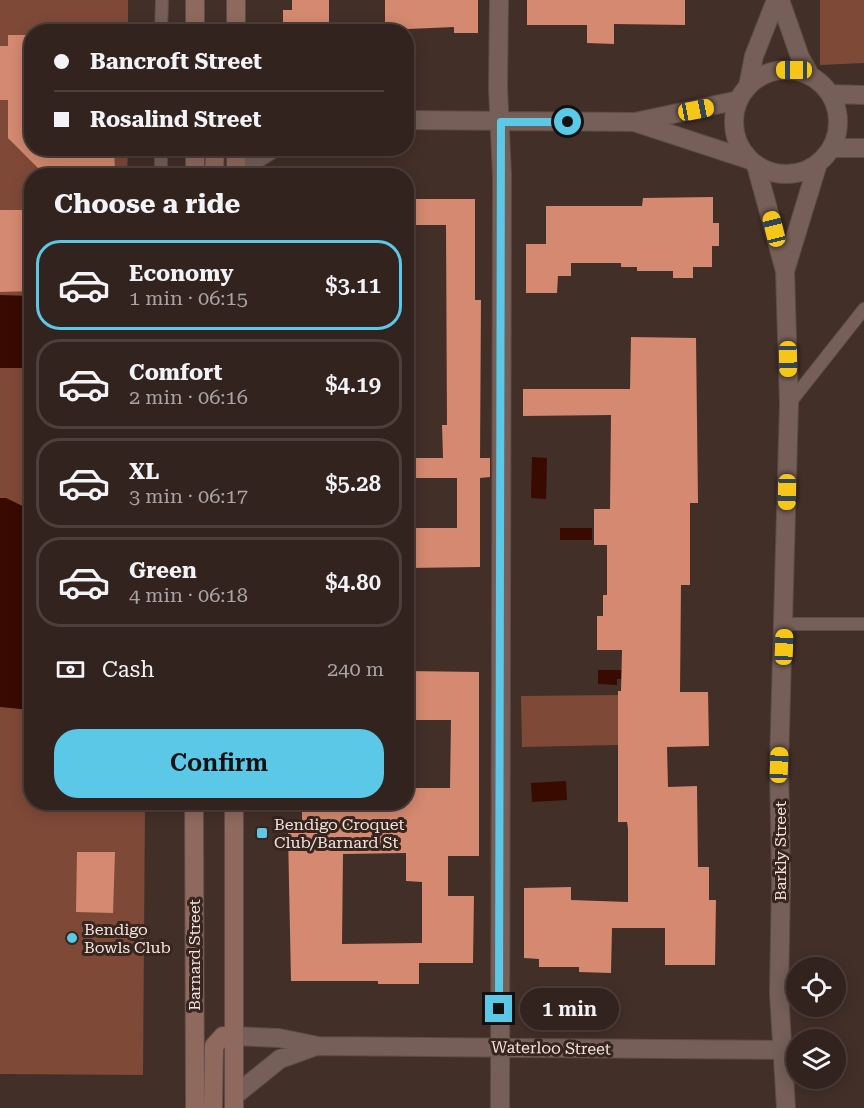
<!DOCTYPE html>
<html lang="en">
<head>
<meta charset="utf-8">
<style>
	body { margin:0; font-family:"Roboto Serif",serif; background:#3a2b27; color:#f1f3f6; height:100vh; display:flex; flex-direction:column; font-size:22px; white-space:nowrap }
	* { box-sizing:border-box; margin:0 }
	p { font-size:20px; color:#a8a4a4 }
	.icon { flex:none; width:33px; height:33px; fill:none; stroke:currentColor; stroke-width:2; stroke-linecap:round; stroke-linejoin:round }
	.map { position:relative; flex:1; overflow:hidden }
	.details { position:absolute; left:24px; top:168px; width:390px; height:642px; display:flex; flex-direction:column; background:#32231e; border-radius:24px; box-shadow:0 3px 15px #0003,0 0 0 2px #4d403c }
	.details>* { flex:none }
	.top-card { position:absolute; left:24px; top:24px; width:390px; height:132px; border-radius:24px; box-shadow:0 3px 15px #0003,0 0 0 2px #4d403c; display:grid; align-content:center; height:132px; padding:0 30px; background:#32231e }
	.buttons { position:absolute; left:786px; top:957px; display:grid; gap:12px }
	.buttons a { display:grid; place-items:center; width:60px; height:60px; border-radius:50%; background:#32231e; box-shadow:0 3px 15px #0003,0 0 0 2px #4d403c; font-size:30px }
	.end { position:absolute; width:27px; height:27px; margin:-14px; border:8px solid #5bc8e7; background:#111; box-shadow:0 0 0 3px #111 }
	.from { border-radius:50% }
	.bubble { position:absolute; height:42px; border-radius:21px; background:#32231e; box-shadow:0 3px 15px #0003,0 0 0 2px #4d403c; font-size:20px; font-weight:600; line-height:42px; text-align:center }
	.car { position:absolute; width:18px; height:36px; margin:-18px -9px; border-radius:8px; box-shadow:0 0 4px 2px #0007; background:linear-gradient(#f5c518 24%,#345 0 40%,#f5c518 0 76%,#345 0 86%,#f5c518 0) }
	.top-card b { display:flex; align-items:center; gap:21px; height:57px; font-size:22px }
	.top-card b+b { border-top:2px solid #4d403c }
	.top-card i { width:15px; height:15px; background:#f1f3f6 }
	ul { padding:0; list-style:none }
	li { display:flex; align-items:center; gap:18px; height:90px; margin:0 12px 9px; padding:0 18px; border:3px solid #4d403c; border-radius:24px }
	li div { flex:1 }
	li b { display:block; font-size:22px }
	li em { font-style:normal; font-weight:600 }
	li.active { border-color:#5bc8e7 }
	li>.icon { width:54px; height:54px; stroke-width:1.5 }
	h2 { padding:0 30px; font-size:27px; line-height:72px }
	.pay { display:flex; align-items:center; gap:15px; height:66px; padding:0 30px; font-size:22px }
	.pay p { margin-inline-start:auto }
	.action { display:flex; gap:12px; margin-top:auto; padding:12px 30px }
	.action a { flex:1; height:69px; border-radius:24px; background:#5bc8e7; color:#111; font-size:24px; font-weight:600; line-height:69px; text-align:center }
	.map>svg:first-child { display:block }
</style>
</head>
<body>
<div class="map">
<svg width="864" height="1108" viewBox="0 0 864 1108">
	<rect width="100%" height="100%" fill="#422f28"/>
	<path fill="#7f4937" d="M 0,0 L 128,0 L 128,31 L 32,32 L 32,148 L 128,149 L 127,175 L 32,176 L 32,802 L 145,803 L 143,1075 L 0,1074 Z
		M 820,0 L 864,0 L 864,63 L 820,65 Z
		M 618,695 L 618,745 L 522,747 L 521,696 Z"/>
	<path fill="#390a00" d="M 0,295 L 31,296 L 31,368 L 0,368 Z
		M 532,457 L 547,458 L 546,499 L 531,498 Z
		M 0,498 L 6,498 L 31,510 L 31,710 L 0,707 Z
		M 560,528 L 592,528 L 592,540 L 560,540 Z
		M 598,670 L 657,670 L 657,679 L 617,679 L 617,685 L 598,684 Z
		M 566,781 L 567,800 L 532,802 L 531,783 Z"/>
	<path fill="#d48970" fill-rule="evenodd" d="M 292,0 L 329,0 L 329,32 L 283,32 L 283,10 L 292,10 Z
		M 385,0 L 478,0 L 478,33 L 454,33 L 454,27 L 385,30 Z
		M 527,0 L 685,0 L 685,25 L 614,24 L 614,44 L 587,43 L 587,25 L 527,25 Z
		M 8,35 L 32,35 L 32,148 L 114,148 L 115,172 L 41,171 L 8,138 L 8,100 L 0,100 L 0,46 L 8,46 Z
		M 713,197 L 713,223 L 719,223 L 719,246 L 712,246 L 712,267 L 693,267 L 693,278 L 673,278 L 673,271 L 637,271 L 637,267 L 621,267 L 621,263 L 571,263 L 571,276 L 558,276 L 557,293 L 526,293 L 526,244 L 546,244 L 546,206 L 642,206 L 643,198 Z
		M 406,199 L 475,199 L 475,300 L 481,300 L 480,458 L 490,458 L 490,477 L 480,478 L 480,567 L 406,568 L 406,528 L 457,528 L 457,478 L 406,478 L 406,458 L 443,458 L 442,425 L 447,425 L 446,225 L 406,225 Z
		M 0,210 L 32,210 L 32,291 L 0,292 Z
		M 631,337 L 696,338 L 698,503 L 690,503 L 690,585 L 681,585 L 680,692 L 708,692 L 709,746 L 667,747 L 668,787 L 697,786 L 698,867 L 709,867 L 709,900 L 716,900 L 715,965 L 665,965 L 665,928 L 612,928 L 611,973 L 579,972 L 579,967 L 539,967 L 539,959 L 524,958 L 524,888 L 571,887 L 571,900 L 628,902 L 628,829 L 627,822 L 618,822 L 618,691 L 621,691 L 622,650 L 597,650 L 597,616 L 603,616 L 603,595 L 607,595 L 607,545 L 594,545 L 594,509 L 610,509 L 611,415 L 523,416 L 523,389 L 630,389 Z
		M 406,671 L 479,672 L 479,856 L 448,856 L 448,896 L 474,896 L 473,963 L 419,963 L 419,984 L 378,984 L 378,981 L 291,981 L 288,833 L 302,833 L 302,802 L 406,802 L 406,788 L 450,788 L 451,720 L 406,720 ZM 406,853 L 406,881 L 422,882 L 422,943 L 342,944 L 343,854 Z
		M 77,852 L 115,852 L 113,913 L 76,912 Z"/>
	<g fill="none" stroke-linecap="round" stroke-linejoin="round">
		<g stroke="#5d4c46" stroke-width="14">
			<path id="service" d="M 161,32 L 162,0
				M 161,148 L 161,176
				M 789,404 L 864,309
				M 785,624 L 864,624"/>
		</g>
		<g stroke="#5d4c46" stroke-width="20">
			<path id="minor" d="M 499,0 L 498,88 L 502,176 L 500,1108
				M 780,0 L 800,57 L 810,75
				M734 122a52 52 0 1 1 104 0a52 52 0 1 1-104 0Z
				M 748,86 L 754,56 L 776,0
				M 830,94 L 864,95
				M 406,120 L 635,122 L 739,100
				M 637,123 L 750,160
				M 831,148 L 864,148
				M 756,165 L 785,271 L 789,404 L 779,765 L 781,881 L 779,993 L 786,1108
				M 236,172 L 274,148
				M 785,271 L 818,163
				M 234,1036 L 279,1038 L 318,1046 L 784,1050
				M 234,1096 L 280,1059 L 316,1046"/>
		</g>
		<g stroke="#5d4c46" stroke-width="20">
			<path id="secondary" d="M 195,32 L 195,0
				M 236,32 L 236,0
				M 195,148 L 195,176
				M 236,148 L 236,176
				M 214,176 L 215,148
				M 194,802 L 195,1108
				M 213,1108 L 214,1046 L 223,1036 L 234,1036
				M 234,1108 L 234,802"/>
		</g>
		<use href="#service" stroke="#755f58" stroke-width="12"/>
		<use href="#minor" stroke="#755f58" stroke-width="18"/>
		<use href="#secondary" stroke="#8f695d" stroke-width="18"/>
	</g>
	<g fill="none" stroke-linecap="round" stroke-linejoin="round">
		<path stroke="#5bc8e7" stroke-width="8" d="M 499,1009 L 501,122 L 568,122"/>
	</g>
	<g fill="#5bc8e7" stroke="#37251e" stroke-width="2">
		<rect x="256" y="827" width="12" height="12" rx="3"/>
		<circle cx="72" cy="938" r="6"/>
	</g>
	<g text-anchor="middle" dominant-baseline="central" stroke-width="6" stroke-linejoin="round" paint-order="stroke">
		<g font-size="16" fill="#f2e5e1" stroke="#37251e" text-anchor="start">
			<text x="274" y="824">Bendigo Croquet<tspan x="274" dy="18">Club/Barnard St</tspan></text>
			<text x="84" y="929">Bendigo<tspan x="84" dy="18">Bowls Club</tspan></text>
		</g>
		<g font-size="16" fill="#f2e5e1" stroke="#37251e">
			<text transform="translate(780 851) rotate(-90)">Barkly Street</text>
			<text transform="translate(194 955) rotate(-90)">Barnard Street</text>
			<text transform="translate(551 1048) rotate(1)">Waterloo Street</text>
		</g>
	</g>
</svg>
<div class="buttons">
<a><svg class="icon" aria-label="locate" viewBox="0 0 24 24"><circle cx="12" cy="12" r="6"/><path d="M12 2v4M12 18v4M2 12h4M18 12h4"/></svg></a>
<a><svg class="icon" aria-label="layers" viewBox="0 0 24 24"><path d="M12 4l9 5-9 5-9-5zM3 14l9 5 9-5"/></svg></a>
</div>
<i class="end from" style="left:568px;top:122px"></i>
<i class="end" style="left:499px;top:1009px"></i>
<div class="bubble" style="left:520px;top:988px;width:99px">1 min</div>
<i class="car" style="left:794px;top:70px;rotate:270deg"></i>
<i class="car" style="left:696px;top:110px;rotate:79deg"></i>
<i class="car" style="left:774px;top:229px;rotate:346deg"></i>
<i class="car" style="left:788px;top:359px;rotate:179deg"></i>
<i class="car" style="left:787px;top:492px;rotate:181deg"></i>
<i class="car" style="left:784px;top:647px;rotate:2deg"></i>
<i class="car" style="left:779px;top:765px;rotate:2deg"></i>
<div class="top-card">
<b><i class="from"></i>Bancroft Street</b>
<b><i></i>Rosalind Street</b>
</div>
<section class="details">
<h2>Choose a ride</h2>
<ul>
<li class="active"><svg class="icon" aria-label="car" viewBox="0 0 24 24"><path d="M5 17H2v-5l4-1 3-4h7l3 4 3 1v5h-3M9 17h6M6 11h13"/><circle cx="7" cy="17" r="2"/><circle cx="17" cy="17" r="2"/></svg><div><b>Economy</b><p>1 min · 06:15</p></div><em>$3.11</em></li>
<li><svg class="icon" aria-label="car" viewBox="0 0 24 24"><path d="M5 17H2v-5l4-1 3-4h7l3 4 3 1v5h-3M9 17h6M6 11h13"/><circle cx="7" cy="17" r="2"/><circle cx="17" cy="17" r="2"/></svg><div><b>Comfort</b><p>2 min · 06:16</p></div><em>$4.19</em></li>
<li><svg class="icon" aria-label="car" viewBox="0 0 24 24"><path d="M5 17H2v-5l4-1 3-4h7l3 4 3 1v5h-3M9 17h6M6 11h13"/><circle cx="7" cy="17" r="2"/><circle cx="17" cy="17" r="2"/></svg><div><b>XL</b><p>3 min · 06:17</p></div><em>$5.28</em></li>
<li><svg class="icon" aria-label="car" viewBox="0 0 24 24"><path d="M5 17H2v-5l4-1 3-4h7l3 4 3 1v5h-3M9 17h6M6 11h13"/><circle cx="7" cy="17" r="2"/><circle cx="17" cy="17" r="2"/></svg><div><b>Green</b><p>4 min · 06:18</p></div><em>$4.80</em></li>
</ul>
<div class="pay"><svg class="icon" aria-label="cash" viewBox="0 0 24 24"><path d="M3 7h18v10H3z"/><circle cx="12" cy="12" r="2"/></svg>Cash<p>240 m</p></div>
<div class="action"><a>Confirm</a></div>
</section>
</div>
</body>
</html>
